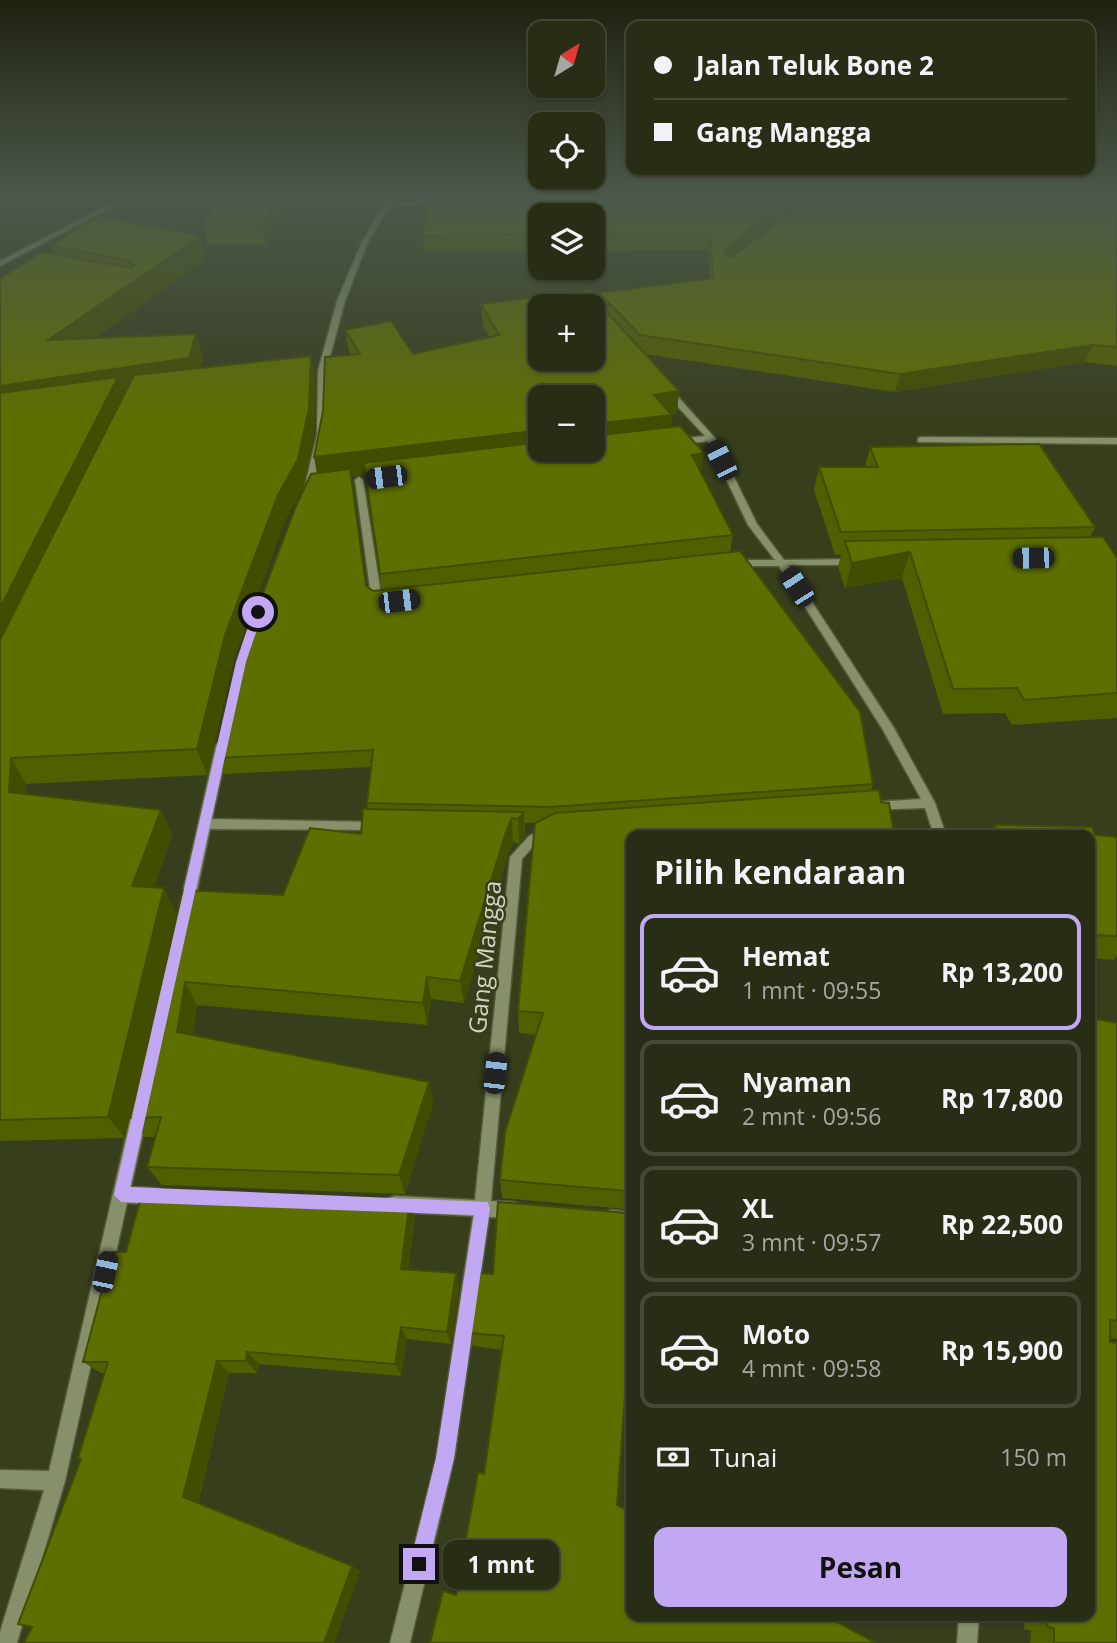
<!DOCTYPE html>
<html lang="id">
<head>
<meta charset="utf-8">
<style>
	body { margin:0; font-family:"Open Sans",sans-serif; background:#30361e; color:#f1f3f6; height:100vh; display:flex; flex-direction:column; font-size:26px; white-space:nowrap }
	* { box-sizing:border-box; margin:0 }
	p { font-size:23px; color:#a5a8a0 }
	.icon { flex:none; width:38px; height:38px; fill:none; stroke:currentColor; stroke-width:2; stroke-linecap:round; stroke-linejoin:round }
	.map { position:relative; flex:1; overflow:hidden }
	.sheet { position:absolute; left:626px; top:830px; width:469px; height:791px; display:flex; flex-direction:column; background:#282e15; border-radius:14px; box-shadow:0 2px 5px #0004,0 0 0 2px #444a34 }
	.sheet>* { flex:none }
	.guide { position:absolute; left:626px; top:21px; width:469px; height:154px; border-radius:14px; box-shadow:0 2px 5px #0004,0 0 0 2px #444a34; display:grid; align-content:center; height:154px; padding:0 28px; background:#282e15 }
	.needle { width:46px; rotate:37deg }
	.controls { position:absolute; left:528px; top:21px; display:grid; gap:14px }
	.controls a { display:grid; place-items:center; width:77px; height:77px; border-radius:14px; background:#282e15; box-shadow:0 2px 5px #0004,0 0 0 2px #444a34; font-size:35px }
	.end { position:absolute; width:32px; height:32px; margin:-16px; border:9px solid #c2a8f2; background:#111; box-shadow:0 0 0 4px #111 }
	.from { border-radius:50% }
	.bubble { position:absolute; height:49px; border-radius:14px; background:#282e15; box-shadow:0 2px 5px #0004,0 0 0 2px #444a34; font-size:23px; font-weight:700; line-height:49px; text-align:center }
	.car { position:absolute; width:21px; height:42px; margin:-21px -10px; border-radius:9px; box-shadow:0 0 5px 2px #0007; background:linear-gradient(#222 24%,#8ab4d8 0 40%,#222 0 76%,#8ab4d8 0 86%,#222 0) }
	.guide b { display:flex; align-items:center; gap:24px; height:66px; font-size:26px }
	.guide b+b { border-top:2px solid #444a34 }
	.guide i { width:18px; height:18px; background:#f1f3f6 }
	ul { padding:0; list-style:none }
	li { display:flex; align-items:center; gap:21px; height:116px; margin:0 14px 10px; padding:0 14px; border:4px solid #444a34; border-radius:14px }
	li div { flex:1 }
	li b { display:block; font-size:26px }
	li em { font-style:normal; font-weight:700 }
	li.active { border-color:#c2a8f2 }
	li>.icon { width:63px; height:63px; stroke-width:1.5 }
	h2 { padding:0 28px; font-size:32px; line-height:84px }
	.pay { display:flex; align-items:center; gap:18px; height:77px; padding:0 28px; font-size:26px }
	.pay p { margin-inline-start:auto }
	.primary-button { display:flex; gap:14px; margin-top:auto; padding:14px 28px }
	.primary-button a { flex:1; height:80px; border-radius:14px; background:#c2a8f2; color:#111; font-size:28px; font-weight:700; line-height:80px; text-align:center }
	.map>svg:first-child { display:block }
</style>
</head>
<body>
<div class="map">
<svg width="1117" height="1643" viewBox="0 0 1117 1643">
	<rect width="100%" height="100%" fill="#363e1c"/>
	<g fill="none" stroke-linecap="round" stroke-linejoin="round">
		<g stroke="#535a3c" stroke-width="3">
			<path id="minor" d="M 129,194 L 136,194 L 0,266 L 0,261 Z
				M 390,194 L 396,194 L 390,204 L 442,199 L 445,201 L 388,208 L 367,244 L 345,301 L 326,371 L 325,434 L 312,490 L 305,492 L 304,490 L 317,434 L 318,371 L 337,301 L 361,244 Z
				M 664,388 L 670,388 L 715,438 L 757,524 L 784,560 L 854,559 L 859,562 L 854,565 L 788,565 L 894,728 L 935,803 L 946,835 L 934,835 L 925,808 L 869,810 L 867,807 L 869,804 L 873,802 L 921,799 L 883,730 L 779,566 L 732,566 L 727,563 L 732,560 L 775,560 L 748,525 L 708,441 L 676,445 L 672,442 L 676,439 L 705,436 L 664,392 Z
				M 921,437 L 1117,438 L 1117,444 L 918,442 L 918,438 Z
				M 359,477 L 363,480 L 382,600 L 386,603 L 381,606 L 373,605 L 372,603 L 355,480 Z
				M 222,741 L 228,745 L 212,819 L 377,822 L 381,824 L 383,827 L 381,830 L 210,829 L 194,905 L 192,909 L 187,910 L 182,909 L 180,905 L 216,745 Z
				M 548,827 L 552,829 L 554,832 L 552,835 L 537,842 L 522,859 L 491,1201 L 513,1202 L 519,1204 L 521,1210 L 519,1216 L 513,1218 L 489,1217 L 454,1459 L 410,1643 L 390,1643 L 436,1459 L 473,1216 L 395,1212 L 389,1210 L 387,1204 L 389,1198 L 395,1196 L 475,1200 L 510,857 L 529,836 Z
				M 140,1104 L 145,1106 L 148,1111 L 131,1187 L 156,1188 L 162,1190 L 164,1196 L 162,1202 L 156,1204 L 127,1203 L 65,1481 L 17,1643 L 0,1643 L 0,1632 L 44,1490 L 0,1488 L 0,1470 L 49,1471 L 132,1111 L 135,1106 Z
				M 611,1210 L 632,1212 L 632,1228 L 605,1224 L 603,1218 L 605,1212 Z
				M 959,1615 L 979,1615 L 977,1643 L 957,1643 Z"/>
		</g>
		<use href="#minor" fill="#86906a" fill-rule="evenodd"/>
	</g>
	<path fill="#505f00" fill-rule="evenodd" d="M 48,194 L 102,194 L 88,202 Z
		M 217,194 L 291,194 L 287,206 L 281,206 L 266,244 L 207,244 L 203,226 Z
		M 428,194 L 1117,194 L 1117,366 L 1085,362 L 895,392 L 645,354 L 679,391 L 677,413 L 671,414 L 671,427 L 701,474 L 733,535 L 730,553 L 873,784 L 871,790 L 632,835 L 632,1127 L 629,1127 L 627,1191 L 625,1209 L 502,1198 L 500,1180 L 536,1035 L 519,1033 L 518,1011 L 535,823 L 525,823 L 525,837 L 519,844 L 513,842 L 507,857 L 464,1003 L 431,999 L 427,1025 L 197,1005 L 193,1035 L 429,1082 L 433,1103 L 405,1194 L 162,1185 L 147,1167 L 155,1137 L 145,1137 L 130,1118 L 183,890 L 283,895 L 361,834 L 368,809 L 367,803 L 371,767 L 224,774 L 218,758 L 317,473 L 351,355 L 349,351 L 345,330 L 413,354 L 489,337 L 483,326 L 481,304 L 592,296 L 599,303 L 599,293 L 710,278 L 708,250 L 593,251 L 593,215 L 541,215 L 541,251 L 424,251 L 423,235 ZM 792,202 L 800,202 L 791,210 ZM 365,474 L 382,590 L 373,591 L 367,587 L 351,476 Z
		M 52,245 L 206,259 L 95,338 L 196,334 L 203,359 L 200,368 L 315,380 L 314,434 L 304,485 L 285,521 L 233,661 L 207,775 L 26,784 L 26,794 L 161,810 L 172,835 L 154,887 L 176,913 L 125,1138 L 0,1141 L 0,279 L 55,254 Z
		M 870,447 L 1095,527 L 1090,537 L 1117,558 L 1117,718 L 1012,725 L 1005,713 L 943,714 L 902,578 L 845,588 L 838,567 L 841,555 L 835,555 L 814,490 L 819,467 L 865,467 Z
		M 995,825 L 1092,827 L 1095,835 L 1117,837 L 1117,956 L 1114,960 L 1090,958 L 1090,835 L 990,835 Z
		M 1117,1023 L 1117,1339 L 1110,1338 L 1117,1643 L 1030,1643 L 1031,1631 L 1024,1629 L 1025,1615 L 1090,1615 Z
		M 410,1200 L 415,1216 L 408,1269 L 459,1287 L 451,1344 L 407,1339 L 401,1376 L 259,1364 L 257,1373 L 229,1373 L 198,1503 L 352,1566 L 360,1571 L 334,1643 L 24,1643 L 32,1627 L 81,1460 L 78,1458 L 104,1373 L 101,1373 L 83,1362 L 126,1252 Z
		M 629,1222 L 632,1223 L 632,1383 L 626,1383 L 456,1595 L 484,1474 L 502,1350 L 473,1346 L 469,1333 L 493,1274 Z"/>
	<path fill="#414e00" d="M 85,194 L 102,194 L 88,202 Z
		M 276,194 L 279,194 L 281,206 L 266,244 L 262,225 Z
		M 285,194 L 291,194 L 287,206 Z
		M 793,195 L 791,211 L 723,267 L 725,250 Z
		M 200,236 L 206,259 L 58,364 L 48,340 Z
		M 196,334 L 203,359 L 196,383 L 0,663 L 0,386 Z
		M 1093,345 L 1085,362 L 895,392 L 900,374 Z
		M 311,356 L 315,380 L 314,434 L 304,485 L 285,521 L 233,661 L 207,775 L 197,749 L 225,635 Z
		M 679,391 L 677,413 L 654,417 L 672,415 L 670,438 L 593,447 L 593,424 L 654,395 Z
		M 541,430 L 541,450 L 569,450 L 318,480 L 314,457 Z
		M 704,453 L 701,474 L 692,455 Z
		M 910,552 L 902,578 L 845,588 L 852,563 Z
		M 11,758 L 26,784 L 25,818 L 9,792 Z
		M 161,810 L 172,835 L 145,911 L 132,886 Z
		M 524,812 L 525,837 L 519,844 L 518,819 Z
		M 512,818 L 513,842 L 507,857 L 464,1003 L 460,981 L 506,832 Z
		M 164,888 L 176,913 L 125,1138 L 108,1117 Z
		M 427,977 L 431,999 L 427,1025 L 423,1003 Z
		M 185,982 L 197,1005 L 190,1054 L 177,1032 Z
		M 429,1082 L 433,1103 L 405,1194 L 399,1175 Z
		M 410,1200 L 415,1216 L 406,1283 L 401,1269 Z
		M 456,1273 L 459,1287 L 451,1344 L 447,1332 Z
		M 401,1327 L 407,1339 L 401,1376 L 395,1364 Z
		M 247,1352 L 259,1364 L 257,1373 L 246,1361 Z
		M 217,1361 L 229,1373 L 197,1504 L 183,1497 Z
		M 352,1566 L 360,1571 L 334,1643 L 324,1643 Z"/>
	<path fill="#5d6f00" stroke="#414e00" stroke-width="2" fill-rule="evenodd" d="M 217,194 L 276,194 L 262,225 L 203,226 Z
		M 428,194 L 793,195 L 725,250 L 726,256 L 731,257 L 783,218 L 808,194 L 1029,194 L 1088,209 L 1117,212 L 1117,347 L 1093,345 L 900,374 L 640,335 L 599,293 L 713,278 L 710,234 L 593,234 L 593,215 L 541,215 L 541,234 L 423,235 Z
		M 1061,194 L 1110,194 L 1117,197 L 1117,203 L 1089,200 Z
		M 98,215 L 200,236 L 48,340 L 196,334 L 189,358 L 0,386 L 0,279 L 42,252 L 132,268 L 134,265 L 129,261 L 52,245 Z
		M 591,290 L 592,296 L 679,391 L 654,395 L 672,415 L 593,424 L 593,397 L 541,397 L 541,430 L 314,457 L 323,411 L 325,357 L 360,354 L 345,330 L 391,321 L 413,354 L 499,335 L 481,304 ZM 541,306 L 593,306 L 593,359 L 541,359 Z
		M 311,356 L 309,408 L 298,459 L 278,495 L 225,635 L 197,749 L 11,758 L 9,792 L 161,810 L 132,886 L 164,888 L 108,1117 L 0,1120 L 0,640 L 134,375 Z
		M 118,377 L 0,608 L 0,393 Z
		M 680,426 L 704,453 L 692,455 L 733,535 L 380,574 L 364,463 L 541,442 L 541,450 L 593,450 L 593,436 Z
		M 1039,444 L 1095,527 L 841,532 L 819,467 L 878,467 L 870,447 Z
		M 350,469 L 366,586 L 373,591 L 740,551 L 860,712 L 873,784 L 550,807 L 367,803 L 373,750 L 218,758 L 243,646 L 296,506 L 311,474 Z
		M 1103,537 L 1117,558 L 1117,693 L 1024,700 L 1017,688 L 953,689 L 910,552 L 852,563 L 845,541 Z
		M 879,790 L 881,802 L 889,803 L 894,835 L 632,835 L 632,1107 L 629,1106 L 627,1191 L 500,1180 L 505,1132 L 543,1013 L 518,1011 L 535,823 L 555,813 Z
		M 363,809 L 524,812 L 518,819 L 512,818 L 506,832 L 460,981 L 427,977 L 423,1003 L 185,982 L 177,1032 L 429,1082 L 399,1175 L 147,1167 L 161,1117 L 130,1118 L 183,890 L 283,895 L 310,828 L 361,834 Z
		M 995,825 L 1092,827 L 1095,835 L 1117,837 L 1117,936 L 1090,935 L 1090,835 L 998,835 Z
		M 1090,1018 L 1117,1023 L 1117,1321 L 1110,1320 L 1110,1342 L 1117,1343 L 1117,1643 L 1054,1643 L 1054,1629 L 1047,1626 L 1047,1615 L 1090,1615 Z
		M 143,1190 L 410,1200 L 401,1269 L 456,1273 L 447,1332 L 401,1327 L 395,1364 L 247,1352 L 246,1361 L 217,1361 L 183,1497 L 352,1566 L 324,1643 L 24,1643 L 32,1627 L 18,1624 L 81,1459 L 78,1458 L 108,1362 L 83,1362 L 112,1252 L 126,1252 Z
		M 498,1202 L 627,1213 L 629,1222 L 632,1223 L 632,1370 L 627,1370 L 617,1505 L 632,1513 L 632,1615 L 824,1615 L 876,1643 L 430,1643 L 443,1591 L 456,1595 L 478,1472 L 484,1474 L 504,1336 L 469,1333 L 478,1273 L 493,1274 Z"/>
	<linearGradient id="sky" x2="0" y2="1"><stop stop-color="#1e220f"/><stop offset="0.46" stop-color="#4c584b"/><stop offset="1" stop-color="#4c584b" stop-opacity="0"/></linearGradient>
	<rect width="1117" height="424" fill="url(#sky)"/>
	<path fill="#c2a8f2" d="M 258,609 L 263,612 L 246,662 L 130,1187 L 488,1202 L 490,1208 L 454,1458 L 428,1564 L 425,1570 L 419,1573 L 412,1570 L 410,1564 L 436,1458 L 474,1215 L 121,1202 L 114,1195 L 236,662 L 253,612 Z"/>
	<g text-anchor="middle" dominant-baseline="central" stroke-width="5" stroke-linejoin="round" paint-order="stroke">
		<g font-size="24" fill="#d0d5c2" stroke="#363e1c">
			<text transform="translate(484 957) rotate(-84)">Gang Mangga</text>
		</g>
	</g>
</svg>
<div class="controls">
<a><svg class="needle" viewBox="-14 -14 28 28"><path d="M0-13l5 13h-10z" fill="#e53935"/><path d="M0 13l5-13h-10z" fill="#a5a8a0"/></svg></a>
<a><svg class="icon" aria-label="locate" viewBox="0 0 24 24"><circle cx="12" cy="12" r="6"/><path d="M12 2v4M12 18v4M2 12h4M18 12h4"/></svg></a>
<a><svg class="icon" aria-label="layers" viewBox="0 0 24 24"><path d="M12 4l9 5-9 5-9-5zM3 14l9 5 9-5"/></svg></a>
<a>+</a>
<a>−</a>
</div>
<i class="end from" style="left:258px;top:612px"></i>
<i class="end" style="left:419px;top:1564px"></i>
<div class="bubble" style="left:443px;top:1540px;width:116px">1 mnt</div>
<i class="car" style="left:721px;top:460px;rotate:334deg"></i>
<i class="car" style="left:386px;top:477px;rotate:263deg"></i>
<i class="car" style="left:1033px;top:558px;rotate:269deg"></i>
<i class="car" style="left:797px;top:587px;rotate:327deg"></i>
<i class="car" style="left:399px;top:601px;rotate:83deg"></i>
<i class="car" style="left:495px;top:1073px;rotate:6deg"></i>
<i class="car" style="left:105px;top:1272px;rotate:12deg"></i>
<div class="guide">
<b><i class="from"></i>Jalan Teluk Bone 2</b>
<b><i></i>Gang Mangga</b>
</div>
<section class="sheet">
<h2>Pilih kendaraan</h2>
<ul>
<li class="active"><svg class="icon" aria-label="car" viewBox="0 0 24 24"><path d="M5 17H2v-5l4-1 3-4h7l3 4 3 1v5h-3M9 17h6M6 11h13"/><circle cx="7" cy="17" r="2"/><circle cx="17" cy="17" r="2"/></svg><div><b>Hemat</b><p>1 mnt · 09:55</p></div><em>Rp 13,200</em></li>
<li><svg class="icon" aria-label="car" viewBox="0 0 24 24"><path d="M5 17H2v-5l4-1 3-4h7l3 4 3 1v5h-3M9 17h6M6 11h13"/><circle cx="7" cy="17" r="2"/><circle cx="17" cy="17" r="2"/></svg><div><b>Nyaman</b><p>2 mnt · 09:56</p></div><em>Rp 17,800</em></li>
<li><svg class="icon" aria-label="car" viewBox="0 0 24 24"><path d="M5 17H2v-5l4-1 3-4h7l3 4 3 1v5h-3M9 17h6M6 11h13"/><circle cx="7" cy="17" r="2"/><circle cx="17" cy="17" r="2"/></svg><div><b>XL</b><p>3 mnt · 09:57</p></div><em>Rp 22,500</em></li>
<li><svg class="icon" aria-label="car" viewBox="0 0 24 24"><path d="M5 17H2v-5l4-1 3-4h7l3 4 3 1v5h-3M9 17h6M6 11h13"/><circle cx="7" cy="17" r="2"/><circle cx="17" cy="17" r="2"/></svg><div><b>Moto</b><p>4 mnt · 09:58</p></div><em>Rp 15,900</em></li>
</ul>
<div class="pay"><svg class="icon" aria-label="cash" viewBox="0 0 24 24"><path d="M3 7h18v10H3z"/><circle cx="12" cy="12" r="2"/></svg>Tunai<p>150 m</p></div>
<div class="primary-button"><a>Pesan</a></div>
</section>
</div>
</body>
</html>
